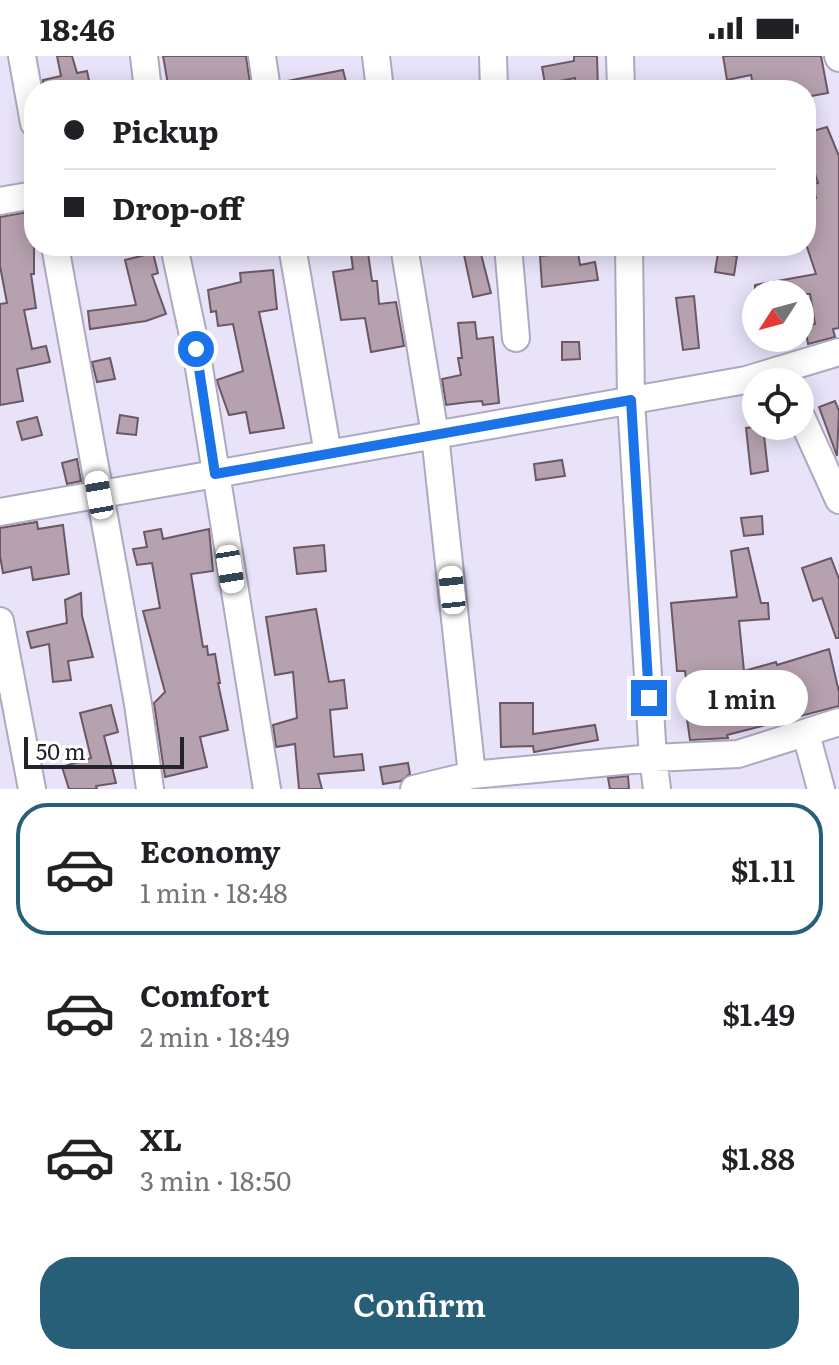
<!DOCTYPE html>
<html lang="en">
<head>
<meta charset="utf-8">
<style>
	body { margin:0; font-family:Literata,serif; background:#f2f2f2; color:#202124; height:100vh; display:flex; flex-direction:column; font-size:30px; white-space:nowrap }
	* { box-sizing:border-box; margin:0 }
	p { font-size:26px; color:#757577 }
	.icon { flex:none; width:44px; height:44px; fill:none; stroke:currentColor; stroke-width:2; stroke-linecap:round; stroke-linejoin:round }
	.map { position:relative; height:733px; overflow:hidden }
	.panel { display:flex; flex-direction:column; background:#fff; flex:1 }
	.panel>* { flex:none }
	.hud { position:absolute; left:24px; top:24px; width:792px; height:176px; border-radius:32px; box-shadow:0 4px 20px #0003; display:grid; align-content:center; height:176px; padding:0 40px; background:#fff }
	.needle { width:52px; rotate:234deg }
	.tools { position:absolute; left:742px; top:224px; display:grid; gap:16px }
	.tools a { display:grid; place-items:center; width:72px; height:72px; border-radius:50%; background:#fff; box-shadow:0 4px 20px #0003; font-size:40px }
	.scale { position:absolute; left:24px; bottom:20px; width:160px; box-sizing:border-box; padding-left:8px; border:4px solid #24222a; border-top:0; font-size:22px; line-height:28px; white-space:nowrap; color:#24222a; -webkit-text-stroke:6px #fff; paint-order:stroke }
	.end { position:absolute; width:36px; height:36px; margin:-18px; border:10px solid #1a73e8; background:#fff; box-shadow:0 0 0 4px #fff }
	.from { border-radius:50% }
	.bubble { position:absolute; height:56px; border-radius:28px; background:#fff; box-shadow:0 4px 20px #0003; font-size:26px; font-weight:600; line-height:56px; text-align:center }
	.car { position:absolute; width:24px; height:48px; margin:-24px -12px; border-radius:10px; box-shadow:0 0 6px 2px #0007; background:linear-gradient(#fff 24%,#345 0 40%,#fff 0 76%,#345 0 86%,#fff 0) }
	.hud b { display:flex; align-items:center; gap:28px; height:76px; font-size:30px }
	.hud b+b { border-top:2px solid #e0e0e0 }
	.hud i { width:20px; height:20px; background:#202124 }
	ul { padding:14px 0 0; list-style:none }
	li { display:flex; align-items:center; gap:24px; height:132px; margin:0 16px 12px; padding:0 24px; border:4px solid transparent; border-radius:32px }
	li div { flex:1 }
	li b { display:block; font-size:30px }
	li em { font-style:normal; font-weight:600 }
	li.on { border-color:#275f79 }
	li>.icon { width:72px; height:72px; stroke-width:1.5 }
	.cta { display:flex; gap:16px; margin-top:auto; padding:16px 40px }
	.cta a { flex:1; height:92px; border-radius:32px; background:#275f79; color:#fff; font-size:32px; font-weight:600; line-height:92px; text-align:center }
	.status { display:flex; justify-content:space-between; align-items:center; height:56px; padding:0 40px; background:#fff; direction:ltr }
	.status svg { height:22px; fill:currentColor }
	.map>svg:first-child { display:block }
</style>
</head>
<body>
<div class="status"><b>18:46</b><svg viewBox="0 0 49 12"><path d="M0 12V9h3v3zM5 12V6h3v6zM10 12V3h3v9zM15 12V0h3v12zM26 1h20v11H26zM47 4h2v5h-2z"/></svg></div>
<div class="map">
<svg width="839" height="733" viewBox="0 0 839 733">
	<rect width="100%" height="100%" fill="#e8e3f9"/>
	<path fill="#b6a1ae" stroke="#6b5864" stroke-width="2" d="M 57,0 L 72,0 L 77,17 L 87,15 L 91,34 L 44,34 L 43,24 L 61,20 Z
		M 163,0 L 246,0 L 251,34 L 237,34 L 236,26 L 188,34 L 169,34 Z
		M 574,0 L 597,0 L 598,34 L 575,34 L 575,22 L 545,28 L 542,11 L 574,5 Z
		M 723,0 L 821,0 L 828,37 L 806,41 L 806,34 L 754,34 L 751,19 L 727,24 Z
		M 343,14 L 348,34 L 283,34 L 282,26 Z
		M 827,71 L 839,100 L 839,272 L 833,273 L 835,281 L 808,288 L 805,270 L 815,268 L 810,238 L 755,238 L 755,229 L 816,218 L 806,188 L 806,143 L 816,142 L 813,128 L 818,127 L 806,91 L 806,77 Z
		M 34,155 L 34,218 L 31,218 L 36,252 L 24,254 L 32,293 L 46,290 L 50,306 L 17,313 L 23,345 L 0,349 L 0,248 L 7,247 L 0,210 L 0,161 Z
		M 350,190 L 367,190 L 372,225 L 377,225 L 379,248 L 396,246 L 404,290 L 371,296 L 365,262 L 341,264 L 333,216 L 353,213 Z
		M 479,190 L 491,237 L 473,241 L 463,194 Z
		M 578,196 L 580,209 L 595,206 L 598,224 L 542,231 L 540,200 Z
		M 153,197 L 158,217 L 152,219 L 166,258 L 146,265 L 90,273 L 88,255 L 136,249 L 125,204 Z
		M 718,197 L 737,200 L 734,219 L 715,216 Z
		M 273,214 L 277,253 L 259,256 L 284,372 L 250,377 L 246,356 L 229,359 L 218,328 L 217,324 L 243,315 L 233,268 L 218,270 L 216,255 L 211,256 L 208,234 L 241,226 L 240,217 Z
		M 694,240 L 699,292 L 683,294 L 676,242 Z
		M 475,266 L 477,283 L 493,281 L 499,347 L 483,349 L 482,345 L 469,346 L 446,349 L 442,323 L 461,319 L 458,302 L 462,302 L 458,267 Z
		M 562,286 L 579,286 L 580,303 L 562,304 Z
		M 110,302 L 115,323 L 97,326 L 92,306 Z
		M 835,345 L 839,355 L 837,400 L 819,351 Z
		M 120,359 L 138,362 L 136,379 L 117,377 Z
		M 37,361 L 42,379 L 22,384 L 17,366 Z
		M 763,370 L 768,415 L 751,418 L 746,372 Z
		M 77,403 L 81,425 L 67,428 L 62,407 Z
		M 562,404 L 565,420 L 536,424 L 534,408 Z
		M 762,460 L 763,478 L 744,480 L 741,462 Z
		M 37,466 L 38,473 L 63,469 L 69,518 L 33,524 L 31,511 L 3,517 L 0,500 L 0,472 Z
		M 161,473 L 163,483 L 209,473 L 213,515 L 191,518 L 203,591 L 207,590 L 208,599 L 215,598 L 220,627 L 218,627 L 228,674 L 200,681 L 207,711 L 165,721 L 154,647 L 165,636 L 143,555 L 160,552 L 152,507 L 137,509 L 133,493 L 147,491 L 144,476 Z
		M 324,489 L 326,515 L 297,518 L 294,492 Z
		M 748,492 L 761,547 L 768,547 L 769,563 L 739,565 L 744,615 L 776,606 L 777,609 L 829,593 L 839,636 L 839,650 L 727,679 L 728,682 L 690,684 L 686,656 L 698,654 L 695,630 L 687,630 L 685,615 L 677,615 L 671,547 L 737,541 L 731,495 Z
		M 831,502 L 839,523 L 839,582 L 836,582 L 822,542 L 813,545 L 802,512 Z
		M 81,537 L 82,560 L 93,601 L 68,605 L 71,624 L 53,626 L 49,588 L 31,592 L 27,576 L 67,567 L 65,544 Z
		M 316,553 L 329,626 L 344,624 L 347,652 L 330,654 L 334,701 L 362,698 L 364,714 L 318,718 L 322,733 L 299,733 L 295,688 L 276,691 L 273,669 L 297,662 L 293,616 L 275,619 L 266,561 Z
		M 500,647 L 533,647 L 533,678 L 595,669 L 598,684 L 534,696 L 533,690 L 501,691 Z
		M 111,649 L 118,676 L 104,680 L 116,727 L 96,730 L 97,733 L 69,733 L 62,711 L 91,702 L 80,657 Z
		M 408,707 L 410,718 L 401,725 L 383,728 L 380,711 Z
		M 628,720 L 629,733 L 610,733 L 608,722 Z"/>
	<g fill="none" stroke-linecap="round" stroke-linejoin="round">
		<g stroke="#aea9be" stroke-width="30">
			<path id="minor" d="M 22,0 L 34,67
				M 144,0 L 148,34
				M 262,0 L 267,34
				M 376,0 L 380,34
				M 493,0 L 494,34
				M 620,0 L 621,34
				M 838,0 L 839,2
				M 0,145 L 34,139
				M 55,190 L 138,648 L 150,733
				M 174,190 L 196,293 L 267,733
				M 292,190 L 328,398
				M 404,190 L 435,379 L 472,719
				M 508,190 L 516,282
				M 629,190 L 631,344 L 653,702 L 657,733
				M 800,358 L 839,444
				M 0,456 L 746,324 L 839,296
				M 0,565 L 32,733
				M 806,678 L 821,733
				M 414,733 L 472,719 L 653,702 L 738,698 L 839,666"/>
		</g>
		<use href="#minor" stroke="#fff" stroke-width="26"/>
	</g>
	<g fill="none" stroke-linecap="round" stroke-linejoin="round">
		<path stroke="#1a73e8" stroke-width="10" d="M 196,293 L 215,418 L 631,344 L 649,642"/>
	</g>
</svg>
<div class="tools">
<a><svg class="needle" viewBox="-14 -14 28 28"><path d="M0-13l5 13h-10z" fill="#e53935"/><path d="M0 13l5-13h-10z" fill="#757577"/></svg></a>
<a><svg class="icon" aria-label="locate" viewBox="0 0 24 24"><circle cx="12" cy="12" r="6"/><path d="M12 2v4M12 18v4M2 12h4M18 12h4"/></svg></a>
</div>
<div class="scale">50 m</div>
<i class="end from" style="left:196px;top:293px"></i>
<i class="end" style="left:649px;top:642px"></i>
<div class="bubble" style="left:676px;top:614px;width:132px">1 min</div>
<i class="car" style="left:99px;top:439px;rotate:350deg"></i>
<i class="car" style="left:230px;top:513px;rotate:171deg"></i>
<i class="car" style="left:452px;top:534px;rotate:354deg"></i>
<div class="hud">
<b><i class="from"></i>Pickup</b>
<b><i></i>Drop-off</b>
</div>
</div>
<section class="panel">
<ul>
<li class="on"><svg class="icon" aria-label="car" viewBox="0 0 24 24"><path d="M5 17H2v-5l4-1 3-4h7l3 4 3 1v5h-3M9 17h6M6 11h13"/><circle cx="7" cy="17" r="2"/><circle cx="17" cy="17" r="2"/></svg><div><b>Economy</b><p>1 min · 18:48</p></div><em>$1.11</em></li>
<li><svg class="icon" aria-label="car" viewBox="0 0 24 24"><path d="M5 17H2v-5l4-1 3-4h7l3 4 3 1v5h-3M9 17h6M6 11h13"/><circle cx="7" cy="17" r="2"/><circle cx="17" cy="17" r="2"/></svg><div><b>Comfort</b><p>2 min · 18:49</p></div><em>$1.49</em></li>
<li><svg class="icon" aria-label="car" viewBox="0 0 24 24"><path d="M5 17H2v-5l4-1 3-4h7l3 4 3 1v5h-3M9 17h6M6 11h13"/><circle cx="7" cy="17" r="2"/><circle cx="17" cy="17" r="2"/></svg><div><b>XL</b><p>3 min · 18:50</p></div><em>$1.88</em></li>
</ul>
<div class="cta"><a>Confirm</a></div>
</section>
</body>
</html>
